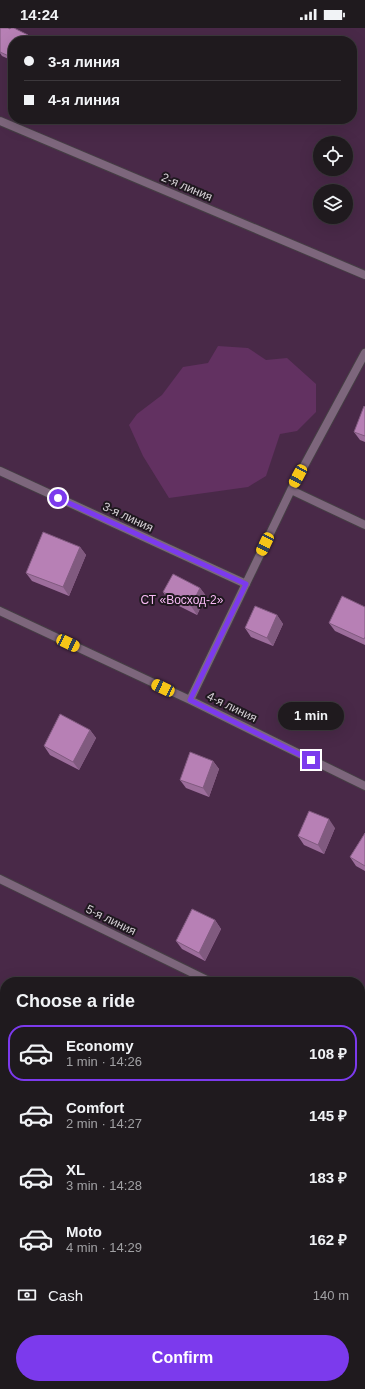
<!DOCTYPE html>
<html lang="en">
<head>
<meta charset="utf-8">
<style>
	body { margin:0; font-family:Arial,sans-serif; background:#2c272b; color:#f1f3f6; height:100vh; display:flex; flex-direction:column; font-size:15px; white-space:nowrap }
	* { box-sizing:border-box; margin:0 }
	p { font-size:13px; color:#a1a1a4 }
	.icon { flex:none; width:22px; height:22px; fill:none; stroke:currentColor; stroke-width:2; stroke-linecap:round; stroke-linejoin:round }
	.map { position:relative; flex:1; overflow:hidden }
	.details { position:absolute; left:0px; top:949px; width:365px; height:412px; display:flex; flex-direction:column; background:#1f1a1e; border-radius:16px 16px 0 0; box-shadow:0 4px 16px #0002,0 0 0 1px #3c383c }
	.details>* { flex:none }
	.banner { position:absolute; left:8px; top:8px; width:349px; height:88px; border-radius:16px; box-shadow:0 4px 16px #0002,0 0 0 1px #3c383c; display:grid; align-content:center; height:88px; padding:0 16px; background:#1f1a1e }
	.fabs { position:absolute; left:313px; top:108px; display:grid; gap:8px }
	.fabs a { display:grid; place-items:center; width:40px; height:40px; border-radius:50%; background:#1f1a1e; box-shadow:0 4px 16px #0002,0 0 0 1px #3c383c; font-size:20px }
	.end { position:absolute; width:18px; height:18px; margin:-9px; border:5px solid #7c3aed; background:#fff; box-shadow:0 0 0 2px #fff }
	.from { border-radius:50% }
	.bubble { position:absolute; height:28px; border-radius:14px; background:#1f1a1e; box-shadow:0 4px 16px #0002,0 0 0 1px #3c383c; font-size:13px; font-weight:700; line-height:28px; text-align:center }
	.car { position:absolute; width:12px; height:24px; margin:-12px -6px; border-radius:5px; box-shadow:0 0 3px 1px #0007; background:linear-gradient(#f5c518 24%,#345 0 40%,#f5c518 0 76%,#345 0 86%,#f5c518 0) }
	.banner b { display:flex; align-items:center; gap:14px; height:38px; font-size:15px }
	.banner b+b { border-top:1px solid #3c383c }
	.banner i { width:10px; height:10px; background:#f1f3f6 }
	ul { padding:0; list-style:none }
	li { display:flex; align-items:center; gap:12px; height:56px; margin:0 8px 6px; padding:0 8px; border:2px solid transparent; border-radius:16px }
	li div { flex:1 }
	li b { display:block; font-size:15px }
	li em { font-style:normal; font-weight:700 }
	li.on { border-color:#7c3aed }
	li>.icon { width:36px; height:36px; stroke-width:1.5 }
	h2 { padding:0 16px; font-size:18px; line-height:48px }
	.pay { display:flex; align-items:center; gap:10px; height:44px; padding:0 16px; font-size:15px }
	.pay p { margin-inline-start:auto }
	.primary-button { display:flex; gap:8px; margin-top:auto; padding:8px 16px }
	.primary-button a { flex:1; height:46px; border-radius:24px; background:#7c3aed; color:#fff; font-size:16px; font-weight:700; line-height:46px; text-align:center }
	.status { display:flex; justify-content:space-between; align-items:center; height:28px; padding:0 20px; background:#1f1a1e; direction:ltr }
	.status svg { height:11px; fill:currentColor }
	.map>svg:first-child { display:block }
</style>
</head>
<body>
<div class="status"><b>14:24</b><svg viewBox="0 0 49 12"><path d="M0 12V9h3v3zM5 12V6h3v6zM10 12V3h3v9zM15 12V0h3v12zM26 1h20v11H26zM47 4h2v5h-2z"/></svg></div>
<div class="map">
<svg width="365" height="1361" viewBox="0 0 365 1361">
	<rect width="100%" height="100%" fill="#292228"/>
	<path fill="#492948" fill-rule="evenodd" d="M 0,0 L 365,0 L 365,1361 L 0,1361 ZM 13,13 L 352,13 L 352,91 L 13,91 ZM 320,115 L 346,115 L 346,141 L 320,141 ZM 320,163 L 346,163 L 346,189 L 320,189 ZM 5,954 L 360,954 L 360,1356 L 5,1356 Z"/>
	<path fill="#623161" d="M 218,318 L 248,320 L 266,332 L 287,330 L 316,356 L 316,384 L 297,403 L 280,406 L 266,448 L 248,459 L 169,470 L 143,428 L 129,397 L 137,386 L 162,367 L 183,339 L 208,335 Z"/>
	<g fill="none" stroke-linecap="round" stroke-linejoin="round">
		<g stroke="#453e44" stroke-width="10">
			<path id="minor" d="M 0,93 L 365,247
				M 0,443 L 246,556
				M 291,462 L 365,497
				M 0,583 L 190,672 L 365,758
				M 190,672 L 291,462 L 365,325
				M 0,851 L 211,954
				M 360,1026 L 365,1029
				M 360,1259 L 365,1259
				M 149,1356 L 163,1361"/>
		</g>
		<use href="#minor" stroke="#7d667c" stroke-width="8"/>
	</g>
	<path fill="#9d6e9c" d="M 0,0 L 28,7 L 31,12 L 13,13 L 13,33 L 2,28 L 0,25 Z
		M 365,379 L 365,414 L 360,412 L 354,404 Z
		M 80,519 L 86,527 L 69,568 L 32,553 L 26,545 Z
		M 200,560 L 206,568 L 197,587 L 169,573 L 163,564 Z
		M 365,579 L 365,617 L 335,603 L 329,595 Z
		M 277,587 L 283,596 L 273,618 L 251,609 L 245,600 Z
		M 90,702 L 96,710 L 79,742 L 50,727 L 44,718 Z
		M 213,733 L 219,741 L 209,769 L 186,760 L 180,752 Z
		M 335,800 L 324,826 L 304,817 L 298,808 Z
		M 365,805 L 365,843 L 356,838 L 350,829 Z
		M 215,892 L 221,901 L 205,933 L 182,921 L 176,913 Z
		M 5,1154 L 5,1176 L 3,1175 L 0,1171 L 0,1162 Z
		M 5,1210 L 5,1231 L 2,1230 L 0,1227 L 0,1222 Z
		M 360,1271 L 365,1271 L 365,1298 L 360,1298 Z"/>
	<path fill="#805a7f" d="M 28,7 L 31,12 L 30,13 L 25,13 Z
		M 80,519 L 86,527 L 69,568 L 63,559 Z
		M 200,560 L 206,568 L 197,587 L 191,578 Z
		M 277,587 L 283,596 L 273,618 L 267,610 Z
		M 90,702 L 96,710 L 79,742 L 73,734 Z
		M 213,733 L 219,741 L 209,769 L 203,760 Z
		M 329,791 L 335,800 L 324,826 L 318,817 Z
		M 215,892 L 221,901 L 205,933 L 199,925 Z"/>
	<path fill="#b780b5" stroke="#805a7f" d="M 0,0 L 8,0 L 10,1 L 11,0 L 14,0 L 28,7 L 25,13 L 13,13 L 13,30 L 0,24 Z
		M 364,378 L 365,379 L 365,408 L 354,404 Z
		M 43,504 L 80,519 L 63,559 L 26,545 Z
		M 173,546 L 200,560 L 191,578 L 163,564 Z
		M 342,568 L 365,579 L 365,609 L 364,611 L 329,595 Z
		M 255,578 L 277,587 L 267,610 L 245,600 Z
		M 60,686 L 90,702 L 73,734 L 44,718 Z
		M 190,724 L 213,733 L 203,760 L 180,752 Z
		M 309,783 L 329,791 L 318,817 L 298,808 Z
		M 365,805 L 365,838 L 350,829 Z
		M 192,881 L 215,892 L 199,925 L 176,913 Z
		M 5,1154 L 5,1172 L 0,1169 L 0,1162 Z
		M 5,1210 L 5,1228 L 0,1226 L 0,1222 Z
		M 360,1271 L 365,1271 L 365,1290 L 360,1290 Z"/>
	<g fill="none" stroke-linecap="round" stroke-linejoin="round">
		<path stroke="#7c3aed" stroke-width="5" d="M 58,470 L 246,556 L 190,672 L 311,732"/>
	</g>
	<g text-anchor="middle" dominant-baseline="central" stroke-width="4" stroke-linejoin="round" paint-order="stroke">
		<g font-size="12" fill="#d5d0d5" stroke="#1f181f">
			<text transform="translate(187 159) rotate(23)">2-я линия</text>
			<text transform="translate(128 489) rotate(25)">3-я линия</text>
			<text transform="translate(232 679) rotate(26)">4-я линия</text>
			<text transform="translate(111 892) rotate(26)">5-я линия</text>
		</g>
		<g font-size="12" fill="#f7baf4" stroke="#1f181f">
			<text x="182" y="572">СТ «Восход-2»</text>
		</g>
	</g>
</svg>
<div class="fabs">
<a><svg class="icon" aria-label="locate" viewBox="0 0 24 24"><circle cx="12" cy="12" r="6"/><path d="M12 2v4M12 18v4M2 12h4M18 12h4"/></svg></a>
<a><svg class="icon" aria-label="layers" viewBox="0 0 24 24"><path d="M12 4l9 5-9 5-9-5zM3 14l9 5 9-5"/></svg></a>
</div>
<i class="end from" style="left:58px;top:470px"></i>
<i class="end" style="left:311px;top:732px"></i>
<div class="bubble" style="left:278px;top:674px;width:66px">1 min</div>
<i class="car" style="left:298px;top:448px;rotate:208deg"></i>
<i class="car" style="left:265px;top:516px;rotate:206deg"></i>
<i class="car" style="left:68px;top:615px;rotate:115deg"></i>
<i class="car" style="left:163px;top:660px;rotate:295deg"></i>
<div class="banner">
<b><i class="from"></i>3-я линия</b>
<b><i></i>4-я линия</b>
</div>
<section class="details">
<h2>Choose a ride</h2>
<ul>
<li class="on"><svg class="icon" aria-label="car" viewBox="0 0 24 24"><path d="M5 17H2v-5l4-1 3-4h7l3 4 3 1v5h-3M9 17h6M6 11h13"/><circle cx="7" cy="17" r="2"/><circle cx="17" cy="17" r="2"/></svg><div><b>Economy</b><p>1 min · 14:26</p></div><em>108 ₽</em></li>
<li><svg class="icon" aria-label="car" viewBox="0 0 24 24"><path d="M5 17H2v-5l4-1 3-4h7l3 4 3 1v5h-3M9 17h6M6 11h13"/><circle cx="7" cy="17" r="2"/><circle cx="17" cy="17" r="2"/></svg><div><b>Comfort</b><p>2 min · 14:27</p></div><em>145 ₽</em></li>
<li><svg class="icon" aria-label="car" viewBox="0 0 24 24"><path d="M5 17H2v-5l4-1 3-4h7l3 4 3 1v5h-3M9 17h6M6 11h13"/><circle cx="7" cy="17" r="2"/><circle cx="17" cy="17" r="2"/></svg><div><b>XL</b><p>3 min · 14:28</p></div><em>183 ₽</em></li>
<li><svg class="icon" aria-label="car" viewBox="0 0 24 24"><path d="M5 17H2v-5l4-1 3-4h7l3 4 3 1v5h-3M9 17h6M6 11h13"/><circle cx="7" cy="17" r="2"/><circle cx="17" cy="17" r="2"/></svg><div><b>Moto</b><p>4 min · 14:29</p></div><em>162 ₽</em></li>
</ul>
<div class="pay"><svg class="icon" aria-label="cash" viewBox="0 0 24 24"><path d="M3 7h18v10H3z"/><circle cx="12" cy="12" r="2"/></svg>Cash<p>140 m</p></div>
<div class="primary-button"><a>Confirm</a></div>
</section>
</div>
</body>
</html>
